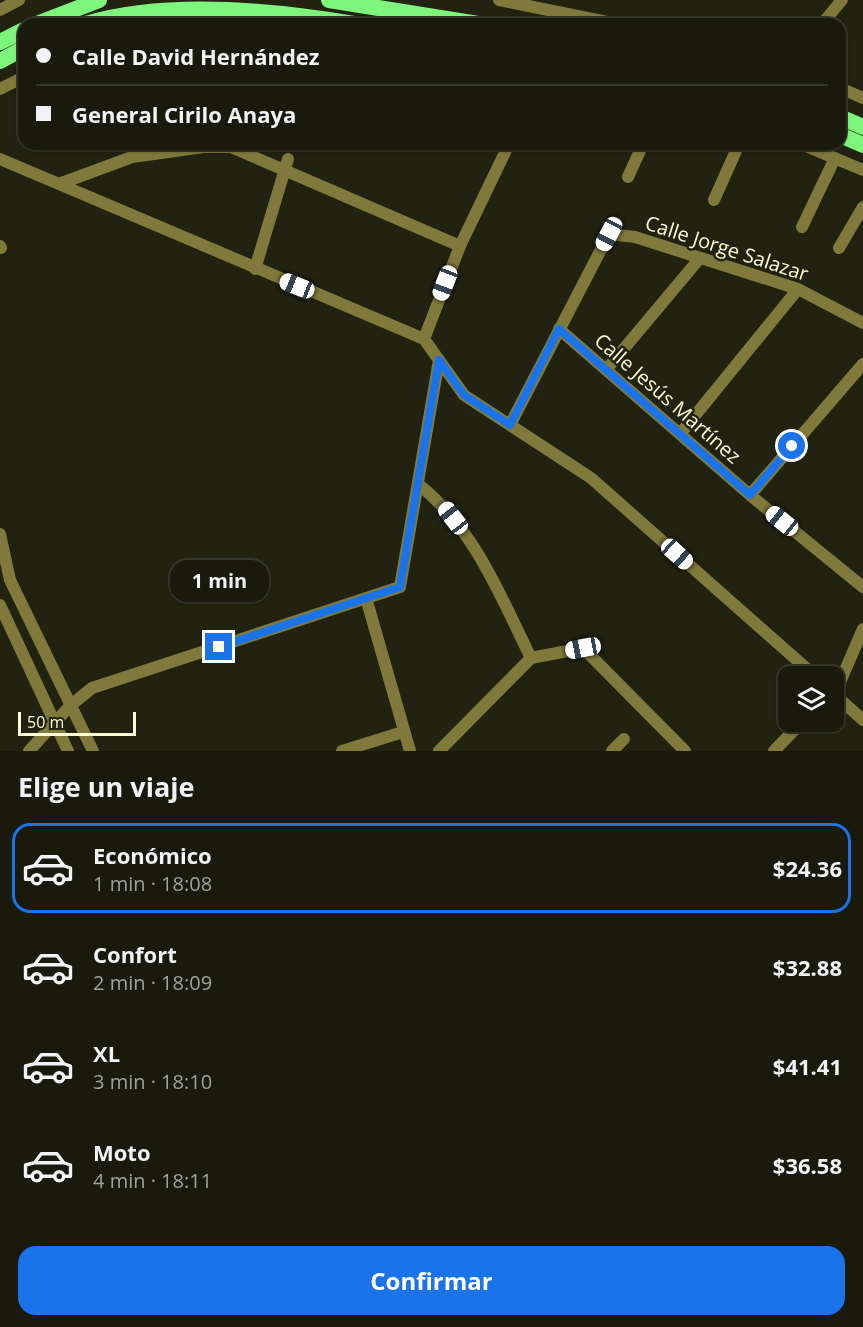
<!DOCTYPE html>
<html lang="es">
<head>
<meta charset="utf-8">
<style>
	body { margin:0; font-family:"Open Sans",sans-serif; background:#222314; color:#f1f3f6; height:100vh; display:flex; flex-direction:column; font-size:22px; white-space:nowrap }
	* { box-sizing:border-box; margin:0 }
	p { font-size:20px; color:#9fa19d }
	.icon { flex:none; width:33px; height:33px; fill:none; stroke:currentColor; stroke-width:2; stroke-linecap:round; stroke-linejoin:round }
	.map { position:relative; height:751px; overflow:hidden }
	.details { display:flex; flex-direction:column; background:#191a0b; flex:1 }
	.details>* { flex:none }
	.banner { position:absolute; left:18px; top:18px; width:828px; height:132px; border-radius:18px; box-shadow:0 2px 4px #0004,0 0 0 2px #37382c; display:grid; align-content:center; height:132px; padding:0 18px; background:#191a0b }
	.tools { position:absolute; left:778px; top:666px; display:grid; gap:12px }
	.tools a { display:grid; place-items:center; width:66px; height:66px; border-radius:12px; background:#191a0b; box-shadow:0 2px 4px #0004,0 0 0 2px #37382c; font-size:30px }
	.scale { position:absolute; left:18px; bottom:15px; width:118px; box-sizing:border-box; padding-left:6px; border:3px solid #fcfdd2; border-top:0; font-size:16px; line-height:21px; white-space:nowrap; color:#fcfdd2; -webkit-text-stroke:4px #21220f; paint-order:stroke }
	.end { position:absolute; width:27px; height:27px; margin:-14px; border:8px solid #1a73e8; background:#fff; box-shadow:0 0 0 3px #fff }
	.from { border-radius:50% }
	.bubble { position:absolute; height:42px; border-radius:18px; background:#191a0b; box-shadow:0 2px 4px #0004,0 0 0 2px #37382c; font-size:20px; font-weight:700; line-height:42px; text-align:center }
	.car { position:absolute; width:18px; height:36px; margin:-18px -9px; border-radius:8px; box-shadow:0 0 4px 2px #0007; background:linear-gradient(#fff 24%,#345 0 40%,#fff 0 76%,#345 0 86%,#fff 0) }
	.banner b { display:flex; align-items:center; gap:21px; height:57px; font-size:22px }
	.banner b+b { border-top:2px solid #37382c }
	.banner i { width:15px; height:15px; background:#f1f3f6 }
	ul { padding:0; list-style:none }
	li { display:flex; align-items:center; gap:18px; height:90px; margin:0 12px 9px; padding:0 6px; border:3px solid transparent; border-radius:18px }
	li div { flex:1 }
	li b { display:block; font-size:22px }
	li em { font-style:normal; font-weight:700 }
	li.selected { border-color:#1a73e8 }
	li>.icon { width:54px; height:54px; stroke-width:1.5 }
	h2 { padding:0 18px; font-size:27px; line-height:72px }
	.cta { display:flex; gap:12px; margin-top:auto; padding:12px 18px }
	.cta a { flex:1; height:69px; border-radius:18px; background:#1a73e8; color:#fff; font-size:24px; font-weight:700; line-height:69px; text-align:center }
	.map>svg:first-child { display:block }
</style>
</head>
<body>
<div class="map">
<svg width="863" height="751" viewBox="0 0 863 751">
	<rect width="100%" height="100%" fill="#21220f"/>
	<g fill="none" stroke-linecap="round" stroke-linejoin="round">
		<path stroke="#7f7a3c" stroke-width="12" d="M 499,0 L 617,24
			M 0,10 L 19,0
			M 822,24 L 842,0
			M 840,88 L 863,98
			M 0,89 L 24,77
			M 801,144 L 863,170
			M 0,159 L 424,339 L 464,395 L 591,478 L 815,676
			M 628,177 L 643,144
			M 59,184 L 132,157 L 204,147 L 231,147 L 460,246
			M 714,200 L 739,144
			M 802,227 L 835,158
			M 0,246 L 1,248
			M 839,248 L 863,207
			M 255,269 L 288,159
			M 559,329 L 750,495 L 863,587
			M 424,339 L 460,246 L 509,144
			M 606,370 L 700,258
			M 510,425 L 609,234 L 635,237 L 798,289 L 863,323
			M 680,434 L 798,289
			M 418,484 C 474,528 500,595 531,658
			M 750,495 L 863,364
			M 0,534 L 10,580 L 93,751
			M 366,598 L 410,751
			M 0,605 L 68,751
			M 531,658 L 583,648 L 685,751
			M 834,689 L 840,682 L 863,629
			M 834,694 L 863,720
			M 29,751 L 70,706 L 92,688 L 400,587 L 439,360
			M 342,751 L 403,732
			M 439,751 L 531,658
			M 612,751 L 624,739
			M 774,751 L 802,722"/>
		<path stroke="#7ef67c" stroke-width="16" d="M 329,0 L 478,24
			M 37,24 L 99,0
			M 86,24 C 166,0 271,10 354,24
			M 0,42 L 24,30
			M 0,61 L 24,48
			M 840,117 L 863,127
			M 840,135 L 863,145"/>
	</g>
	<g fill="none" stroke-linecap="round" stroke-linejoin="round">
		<path stroke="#1a73e8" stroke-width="8" d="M 219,647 L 400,587 L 439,360 L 464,395 L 510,425 L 559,329 L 750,495 L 792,446"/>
	</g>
	<g text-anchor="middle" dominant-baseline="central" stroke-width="5" stroke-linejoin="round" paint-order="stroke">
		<g font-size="20" fill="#fcfdd2" stroke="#21220f">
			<text transform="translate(727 248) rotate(18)">Calle Jorge Salazar</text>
			<text transform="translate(668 398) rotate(41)">Calle Jesús Martínez</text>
		</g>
	</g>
</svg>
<div class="tools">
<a><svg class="icon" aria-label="layers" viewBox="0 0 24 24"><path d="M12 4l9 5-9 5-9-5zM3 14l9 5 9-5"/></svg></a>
</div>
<div class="scale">50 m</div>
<i class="end from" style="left:792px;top:446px"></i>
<i class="end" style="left:219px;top:647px"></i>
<div class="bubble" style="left:170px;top:560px;width:99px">1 min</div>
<i class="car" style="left:609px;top:234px;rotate:208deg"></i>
<i class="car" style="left:445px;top:283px;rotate:201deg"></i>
<i class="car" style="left:297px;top:286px;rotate:292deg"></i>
<i class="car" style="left:453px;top:518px;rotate:322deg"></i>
<i class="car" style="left:782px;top:521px;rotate:309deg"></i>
<i class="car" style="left:677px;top:554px;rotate:132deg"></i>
<i class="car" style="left:583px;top:648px;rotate:259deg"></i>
<div class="banner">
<b><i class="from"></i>Calle David Hernández</b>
<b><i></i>General Cirilo Anaya</b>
</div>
</div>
<section class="details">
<h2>Elige un viaje</h2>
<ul>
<li class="selected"><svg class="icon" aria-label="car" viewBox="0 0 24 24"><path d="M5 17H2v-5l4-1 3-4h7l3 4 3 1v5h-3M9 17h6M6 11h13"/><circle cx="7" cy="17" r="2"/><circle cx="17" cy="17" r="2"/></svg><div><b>Económico</b><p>1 min · 18:08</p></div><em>$24.36</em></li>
<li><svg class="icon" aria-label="car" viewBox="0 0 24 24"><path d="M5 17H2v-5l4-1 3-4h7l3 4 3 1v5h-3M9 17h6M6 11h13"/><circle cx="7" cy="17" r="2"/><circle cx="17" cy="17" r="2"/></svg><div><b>Confort</b><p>2 min · 18:09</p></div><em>$32.88</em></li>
<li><svg class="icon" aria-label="car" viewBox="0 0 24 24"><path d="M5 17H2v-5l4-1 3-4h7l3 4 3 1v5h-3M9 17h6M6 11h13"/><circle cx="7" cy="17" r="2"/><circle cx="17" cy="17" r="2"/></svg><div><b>XL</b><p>3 min · 18:10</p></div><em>$41.41</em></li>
<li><svg class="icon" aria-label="car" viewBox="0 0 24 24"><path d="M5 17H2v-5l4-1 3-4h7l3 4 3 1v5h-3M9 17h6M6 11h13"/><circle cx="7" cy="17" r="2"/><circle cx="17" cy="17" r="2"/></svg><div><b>Moto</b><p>4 min · 18:11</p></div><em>$36.58</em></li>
</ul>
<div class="cta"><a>Confirmar</a></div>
</section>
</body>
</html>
